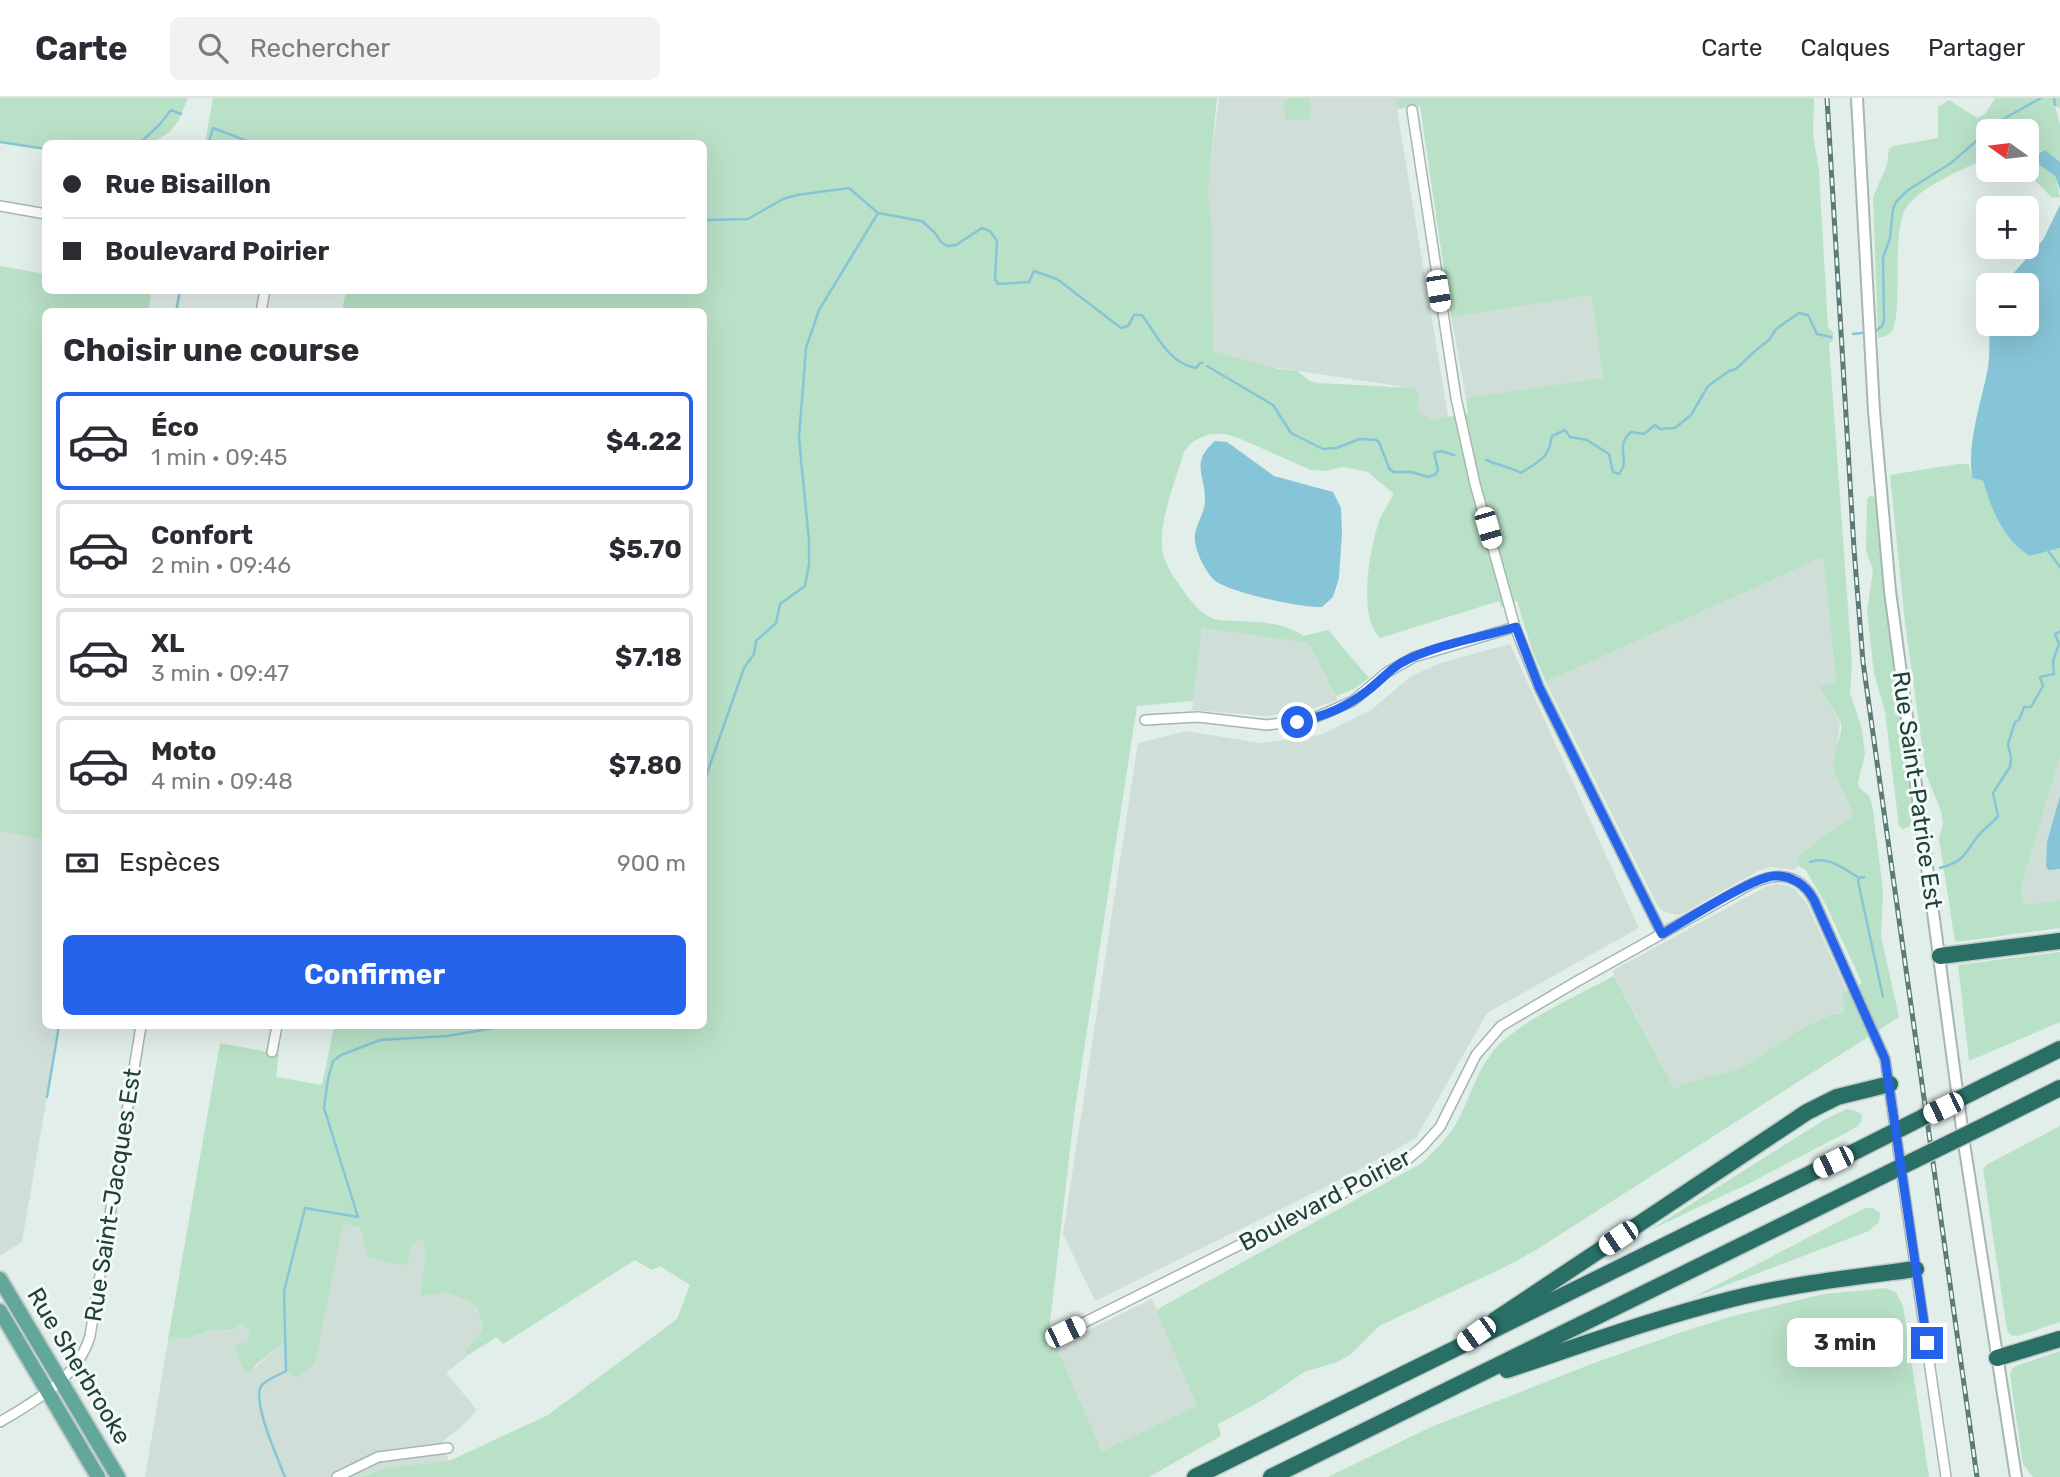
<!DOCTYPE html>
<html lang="fr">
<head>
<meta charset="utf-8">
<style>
	body { margin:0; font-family:Rubik,sans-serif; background:#f2f2f3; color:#2b2b33; height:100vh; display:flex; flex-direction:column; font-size:26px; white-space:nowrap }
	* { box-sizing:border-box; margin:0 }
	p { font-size:23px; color:#7c7c81 }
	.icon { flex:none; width:38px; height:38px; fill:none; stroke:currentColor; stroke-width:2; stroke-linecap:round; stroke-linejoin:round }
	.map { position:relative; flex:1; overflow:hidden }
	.sheet { position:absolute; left:42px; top:210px; width:665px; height:721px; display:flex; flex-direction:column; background:#fff; border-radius:10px; box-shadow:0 7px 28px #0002 }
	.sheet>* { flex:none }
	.hud { position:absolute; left:42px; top:42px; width:665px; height:154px; border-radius:10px; box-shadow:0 7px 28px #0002; display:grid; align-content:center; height:154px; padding:0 21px; background:#fff }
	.needle { width:46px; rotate:284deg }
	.tools { position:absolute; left:1976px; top:21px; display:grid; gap:14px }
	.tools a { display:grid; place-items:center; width:63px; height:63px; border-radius:10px; background:#fff; box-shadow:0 7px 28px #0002; font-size:35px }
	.end { position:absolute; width:32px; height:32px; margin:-16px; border:9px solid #2563eb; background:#fff; box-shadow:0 0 0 4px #fff }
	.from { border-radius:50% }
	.bubble { position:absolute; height:49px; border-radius:10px; background:#fff; box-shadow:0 7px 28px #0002; font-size:23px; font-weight:700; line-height:49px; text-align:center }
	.car { position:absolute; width:21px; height:42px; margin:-21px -10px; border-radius:9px; box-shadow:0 0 5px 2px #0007; background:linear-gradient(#fff 24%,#345 0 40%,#fff 0 76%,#345 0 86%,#fff 0) }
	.hud b { display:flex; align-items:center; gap:24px; height:66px; font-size:26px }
	.hud b+b { border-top:2px solid #e1e1e2 }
	.hud i { width:18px; height:18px; background:#2b2b33 }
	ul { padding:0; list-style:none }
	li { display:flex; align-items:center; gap:21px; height:98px; margin:0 14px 10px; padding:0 7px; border:4px solid #e1e1e2; border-radius:10px }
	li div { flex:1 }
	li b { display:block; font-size:26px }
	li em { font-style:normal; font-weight:700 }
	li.active { border-color:#2563eb }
	li>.icon { width:63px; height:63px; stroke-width:1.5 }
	h2 { padding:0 21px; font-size:32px; line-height:84px }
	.pay { display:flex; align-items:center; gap:18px; height:77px; padding:0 21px; font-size:26px }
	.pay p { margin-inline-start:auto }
	.action { display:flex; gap:14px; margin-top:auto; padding:14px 21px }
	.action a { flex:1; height:80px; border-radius:10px; background:#2563eb; color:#fff; font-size:28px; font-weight:700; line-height:80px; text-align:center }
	header { display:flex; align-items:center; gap:42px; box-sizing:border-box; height:98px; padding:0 35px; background:#fff; border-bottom:2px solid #e1e1e2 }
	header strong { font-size:33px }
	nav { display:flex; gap:38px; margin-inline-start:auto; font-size:24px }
	.search { width:490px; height:63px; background:#f2f2f3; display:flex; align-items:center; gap:18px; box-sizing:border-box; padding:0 24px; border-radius:10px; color:#7c7c81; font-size:26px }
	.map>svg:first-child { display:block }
</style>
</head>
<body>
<header>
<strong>Carte</strong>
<div class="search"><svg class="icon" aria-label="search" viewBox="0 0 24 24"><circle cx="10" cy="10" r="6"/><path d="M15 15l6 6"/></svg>Rechercher</div>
<nav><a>Carte</a><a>Calques</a><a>Partager</a></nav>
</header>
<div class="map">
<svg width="2060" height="1379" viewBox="0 0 2060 1379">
	<rect width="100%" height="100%" fill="#e2eee9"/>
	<path fill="#d0ded8" d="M 1219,0 L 1401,0 L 1397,11 L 1449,324 L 1413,323 L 1405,289 L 1186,256 Z
		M 1591,197 L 1603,281 L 1466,300 L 1451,218 Z
		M 1823,459 L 1836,585 L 1820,590 L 1840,625 L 1834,674 L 1855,717 L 1800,756 L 1797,763 L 1799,768 L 1794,772 L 1771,769 L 1758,773 L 1684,815 L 1678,817 L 1664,814 L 1659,810 L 1546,584 Z
		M 1202,530 L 1308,545 L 1338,602 L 1305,613 L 1267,618 L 1192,612 Z
		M 1510,546 L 1639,830 L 1487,915 L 1416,1040 L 1352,1076 L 1095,1203 L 1063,1136 L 1138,645 L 1186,633 L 1260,645 L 1321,637 L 1371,612 L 1410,579 L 1440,565 Z
		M 2060,659 L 2060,802 L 2024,807 L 2021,789 Z
		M 0,733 L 45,742 L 46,928 L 59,928 L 22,1144 L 0,1158 Z
		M 1776,786 L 1787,787 L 1795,791 L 1807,806 L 1847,893 L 1841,896 L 1844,914 L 1800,931 L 1740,971 L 1710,978 L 1674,990 L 1612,873 L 1767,788 Z
		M 342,1126 L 360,1130 L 368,1160 L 405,1168 L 413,1146 L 417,1142 L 423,1143 L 426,1151 L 420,1197 L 447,1194 L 471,1205 L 481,1217 L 481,1234 L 465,1254 L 468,1257 L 446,1275 L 477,1312 L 461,1329 L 442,1344 L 449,1363 L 369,1375 L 362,1379 L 145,1379 L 168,1242 L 191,1239 L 209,1232 L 234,1231 L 240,1225 L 251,1233 L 247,1244 L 255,1270 L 279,1248 L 286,1246 L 315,1265 Z
		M 1152,1201 L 1198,1308 L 1102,1353 L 1056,1248 Z"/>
	<path fill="#b9e1c7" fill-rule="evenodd" d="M 0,0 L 188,0 L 178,23 L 170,34 L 152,45 L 46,46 L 45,51 L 0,44 Z
		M 213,0 L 1217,0 L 1208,92 L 1212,134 L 1213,253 L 1278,271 L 1297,273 L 1310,283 L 1318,285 L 1413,290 L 1419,296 L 1417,314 L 1432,322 L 1468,315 L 1466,300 L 1603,280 L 1591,197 L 1451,219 L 1420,8 L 1397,11 L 1396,0 L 1814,0 L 1813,36 L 1819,73 L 1828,229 L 1833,235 L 1833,242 L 1829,246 L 1852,566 L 1850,595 L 1862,631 L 1865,657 L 1858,684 L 1859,689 L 1870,699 L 1873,713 L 1883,793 L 1881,838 L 1899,919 L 1536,1152 L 1505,1169 L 1379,1228 L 1351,1256 L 1337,1264 L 1304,1274 L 1263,1302 L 1218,1326 L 1221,1338 L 1149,1379 L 362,1379 L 382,1371 L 449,1363 L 548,1317 L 677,1221 L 690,1187 L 660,1168 L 652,1172 L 635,1162 L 503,1246 L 497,1239 L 468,1257 L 465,1254 L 481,1234 L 482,1225 L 478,1212 L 471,1205 L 447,1194 L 420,1198 L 426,1151 L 423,1143 L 417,1142 L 413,1146 L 406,1168 L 368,1160 L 360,1130 L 343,1126 L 315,1265 L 297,1279 L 286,1273 L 286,1246 L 279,1248 L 245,1276 L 234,1248 L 247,1244 L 251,1233 L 240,1225 L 234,1231 L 209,1232 L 191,1239 L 168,1242 L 220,945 L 279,956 L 276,979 L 322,987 L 334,928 L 704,928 L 704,214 L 342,213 L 346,193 L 704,192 L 704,46 L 205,45 ZM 1211,336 L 1224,336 L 1236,339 L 1311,372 L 1325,373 L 1343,369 L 1368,374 L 1394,396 C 1389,404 1384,412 1380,421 C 1370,447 1357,519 1380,540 L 1499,503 L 1501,509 L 1517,503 L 1532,552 L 1546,584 L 1823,459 L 1836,584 L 1819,589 L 1841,625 L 1841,633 L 1834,660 L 1834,674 L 1854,717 L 1800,756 L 1797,763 L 1800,769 L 1806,772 L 1826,807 L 1862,885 L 1841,896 L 1844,912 L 1841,916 L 1832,917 L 1800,931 L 1740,971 L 1710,978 L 1674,990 L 1614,878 C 1581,896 1512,926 1491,956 C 1476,976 1469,1002 1457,1024 C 1448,1040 1435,1052 1422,1065 L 1156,1212 L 1197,1308 L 1102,1353 L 1056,1248 L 1047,1251 L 1074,1017 L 1137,608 L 1193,603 L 1202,530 L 1308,545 L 1336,598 L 1354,591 L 1369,580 L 1328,532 L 1304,538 C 1283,524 1260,524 1236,523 C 1229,522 1221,523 1214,521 C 1200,515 1191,504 1183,492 C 1176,482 1167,471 1164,459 C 1155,431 1176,382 1184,354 C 1191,343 1198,340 1211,336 Z
		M 1287,0 L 1310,0 L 1310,21 L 1285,22 L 1284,5 Z
		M 1995,0 L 2060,0 L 2060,10 L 2055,8 L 2060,26 L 2060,64 L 2040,53 L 2032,59 L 2032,62 L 2055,78 L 2060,99 L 2052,100 L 2025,72 L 2026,33 L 1988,33 L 1988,59 C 1965,71 1920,88 1906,110 C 1902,115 1901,125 1900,131 C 1895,153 1901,220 1892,233 C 1889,237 1884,239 1878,240 L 1873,99 L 1887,67 L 1889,51 L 1893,48 L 1938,40 L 1938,9 L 1949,2 L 1977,20 L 1985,16 Z
		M 0,168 L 45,176 L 46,192 L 139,192 L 151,195 L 148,213 L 46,214 L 45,742 L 0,733 Z
		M 1958,366 L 1969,366 L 1972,380 L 1983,383 C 1993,418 2003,434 2031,458 L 2060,450 L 2060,659 L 2021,789 L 2024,807 L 2060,802 L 2060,830 L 1955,844 L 1939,741 L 1943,725 L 1941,713 L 1926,676 L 1905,525 L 1890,377 Z
		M 1870,398 L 1875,399 L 1882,478 L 1913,722 L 1909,729 L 1902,731 L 1899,728 L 1885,614 L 1874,575 L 1867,513 L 1873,472 L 1866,453 L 1867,401 Z
		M 2060,854 L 2060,924 L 1969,963 L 1958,867 Z
		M 1847,1011 L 1856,1013 L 1862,1017 L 1861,1024 L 1857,1029 L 1748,1086 L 1650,1132 L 1824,1022 Z
		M 2060,1028 L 2060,1224 L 2018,1238 L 2011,1237 L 2007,1232 L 1983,1071 L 1988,1066 Z
		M 1865,1110 L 1873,1110 L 1880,1115 L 1879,1124 L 1869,1133 L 1690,1201 Z
		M 1885,1190 L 1896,1194 L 1903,1208 L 1929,1379 L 1328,1379 L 1431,1329 L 1594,1265 L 1688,1232 L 1733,1218 L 1824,1196 Z
		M 2060,1253 L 2060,1379 L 2033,1379 L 2023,1366 L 2010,1277 L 2012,1271 L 2016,1268 Z"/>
	<path fill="#86c5d7" d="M 2045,52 L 2060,64 L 2060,92 L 2055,78 L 2032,62 L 2032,59 Z
		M 2060,107 L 2060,450 L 2030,458 C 2004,443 1991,411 1983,383 L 1972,380 C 1967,343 1981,306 1988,270 C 1990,256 1989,240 1990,226 L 2026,226 L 2026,187 L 2003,187 L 2043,142 Z
		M 1215,343 L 1227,344 L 1274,378 L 1333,394 L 1341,410 L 1342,434 L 1339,480 L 1333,499 L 1322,509 C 1303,510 1225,494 1213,481 C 1205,472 1196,455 1195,443 C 1193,429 1205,417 1205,402 C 1205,375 1190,365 1215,343 Z
		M 2060,698 L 2060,771 L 2048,772 L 2046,768 L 2047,744 Z"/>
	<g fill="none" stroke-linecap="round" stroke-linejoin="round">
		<path stroke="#86c5d7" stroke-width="2.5" d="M 2054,0 L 2055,7
			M 0,44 L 46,51
			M 139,46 L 160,26 L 171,12 L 181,16
			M 208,46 L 213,30 L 255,46
			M 704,122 L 748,121 L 783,101 L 797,97 L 849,90 L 878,115 L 922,123 L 935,135 L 941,144 L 947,148 L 956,147 L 982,130 L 990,133 L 997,143 L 995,181 L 998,186 L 1029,184 L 1034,173 L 1057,181 L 1121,230 L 1128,228 L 1134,217 L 1142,217 C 1157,237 1169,266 1196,270 L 1200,265 L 1202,265
			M 176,214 L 180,192
			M 1876,233 L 1882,228 L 1884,222 L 1883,160 L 1890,140 L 1893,111 L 1896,104 L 1908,92 L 1951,65 L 1998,24 L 2041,0
			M 1853,236 L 1862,235
			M 1207,268 L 1273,307 L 1291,335 L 1323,351 L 1336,350 L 1360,341 L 1376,342 L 1379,344 L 1389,370 L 1393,374 L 1411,374 L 1429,379 L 1436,376 L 1438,372 L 1434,355 L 1441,353 L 1454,357
			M 1486,362 C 1500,368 1508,368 1521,375 C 1540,362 1548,362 1552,338 L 1565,332 L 1570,339 L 1587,342 L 1609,356 L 1613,374 L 1619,376 C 1632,360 1613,351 1631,334 L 1644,336 L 1655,327 L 1660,331 L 1675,330 L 1691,317 L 1708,288 L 1729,273 L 1736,271 L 1755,253 L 1769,242 L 1776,231 L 1799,215 L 1808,217 L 1817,236 L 1831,239
			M 2049,454 L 2060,469
			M 704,684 L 744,570 L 754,556 L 756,543 L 776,525 L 780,506 L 805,488 L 809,466 L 809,443 L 799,340 L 806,250 L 819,212 L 878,115
			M 1810,764 C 1828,757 1844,771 1859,780
			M 1940,770 C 1964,764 1964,756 1978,738 C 1984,730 1992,726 1998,718 L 1993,695 L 2010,669 L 2011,660 L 2008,646 L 2015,624 L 2019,622 L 2024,609 L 2031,609 L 2043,588 L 2040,579 L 2054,576 L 2053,563 L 2059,546 L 2055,536 L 2060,534
			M 1864,779 L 1859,780 L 1858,783 L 1883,899
			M 47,999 L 59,928
			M 285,1379 C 279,1363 250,1300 262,1287 C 268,1281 279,1277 286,1273 L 284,1193 L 305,1110 L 358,1119 L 324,1010 L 328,981 L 333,963 L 341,957 L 380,942 L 447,938 L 506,928"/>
		<g stroke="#a4b7b1" stroke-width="12">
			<path id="minor" d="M 1412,12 L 1456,300 L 1475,386 L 1515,529 L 1539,589 L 1662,836
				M 0,108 L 46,116
				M 261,214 L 265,192
				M 1145,622 L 1198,619 L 1267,627 L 1312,621 L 1353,603 L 1386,575 L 1414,559 L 1515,529
				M 272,954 L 277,928
				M 1065,1234 L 1402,1066 L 1422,1049 L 1440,1029 L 1476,957 L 1501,928 L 1574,885 L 1749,787 C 1775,774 1798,773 1814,802 L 1885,961 L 1946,1379
				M 0,1324 C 35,1303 78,1280 90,1238 L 141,928
				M 337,1379 L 378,1359 L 448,1350"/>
		</g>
		<g stroke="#a4b7b1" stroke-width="14">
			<path id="tertiary" d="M 1857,0 L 1874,313 L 1890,493 L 1964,1045 L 2016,1379"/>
		</g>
		<g stroke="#c1cac8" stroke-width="18">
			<path id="primary" d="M 0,1181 L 118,1379
				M 0,1213 L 98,1379"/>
		</g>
		<g stroke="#c1cac8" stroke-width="19">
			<path id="motorway" d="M 1940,858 L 2060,843
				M 1985,988 L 2060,951
				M 1990,1025 L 2060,990
				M 1495,1222 L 1807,1014 L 1837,999 L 1890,986
				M 1997,1260 L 2060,1241
				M 1507,1272 C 1582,1247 1655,1220 1732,1201 C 1792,1186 1855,1179 1916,1171
				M 1195,1379 L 1858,1052
				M 1271,1379 L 1862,1088"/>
		</g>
		<use href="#minor" stroke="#fff" stroke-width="9"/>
		<use href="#tertiary" stroke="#fff" stroke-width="10"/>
		<use href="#primary" stroke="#63a79a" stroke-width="14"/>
		<use href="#motorway" stroke="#296f66" stroke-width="16"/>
		<g stroke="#5b7c75" stroke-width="5">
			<path id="rail" d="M 1827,0 L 1854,451 L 1863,564 L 1977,1379"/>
		</g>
		<use href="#rail" stroke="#f3faf7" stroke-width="2.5" stroke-dasharray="8" stroke-linecap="butt"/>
		<g stroke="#c1cac8" stroke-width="19" stroke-linecap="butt">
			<path id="motorway-bridge" d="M 1858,1052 L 1985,988
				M 1862,1088 L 1990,1025"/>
		</g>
		<use href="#motorway-bridge" stroke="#296f66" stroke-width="16"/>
	</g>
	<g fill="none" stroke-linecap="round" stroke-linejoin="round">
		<path stroke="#2563eb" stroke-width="9" d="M 1297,624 C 1322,619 1347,609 1367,593 C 1379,584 1388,573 1401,565 C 1433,547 1479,540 1516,529 L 1539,589 L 1662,836 C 1685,823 1753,779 1774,778 C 1792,777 1806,787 1814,802 L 1885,961 L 1927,1245"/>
	</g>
	<g text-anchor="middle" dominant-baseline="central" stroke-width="6" stroke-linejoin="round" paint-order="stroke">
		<g font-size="24" fill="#20413a" stroke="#f3faf7">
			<text transform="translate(1917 692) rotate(82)">Rue Saint-Patrice Est</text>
			<text transform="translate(113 1097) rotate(-81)">Rue Saint-Jacques Est</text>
			<text transform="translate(1325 1102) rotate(-28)">Boulevard Poirier</text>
			<text transform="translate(79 1268) rotate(59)">Rue Sherbrooke</text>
		</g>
	</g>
</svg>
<div class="tools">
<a><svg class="needle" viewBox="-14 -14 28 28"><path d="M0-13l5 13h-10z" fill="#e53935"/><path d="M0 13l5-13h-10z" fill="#7c7c81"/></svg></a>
<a>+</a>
<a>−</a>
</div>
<i class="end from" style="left:1297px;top:624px"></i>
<i class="end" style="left:1927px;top:1245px"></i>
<div class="bubble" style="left:1787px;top:1220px;width:116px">3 min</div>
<i class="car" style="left:1438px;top:193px;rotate:171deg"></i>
<i class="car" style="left:1488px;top:430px;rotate:164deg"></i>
<i class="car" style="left:1943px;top:1010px;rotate:244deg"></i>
<i class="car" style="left:1833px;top:1064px;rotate:244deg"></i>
<i class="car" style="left:1618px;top:1140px;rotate:236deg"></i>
<i class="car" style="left:1065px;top:1234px;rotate:64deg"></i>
<i class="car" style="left:1476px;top:1236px;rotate:234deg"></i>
<div class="hud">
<b><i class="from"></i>Rue Bisaillon</b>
<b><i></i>Boulevard Poirier</b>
</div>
<section class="sheet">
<h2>Choisir une course</h2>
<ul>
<li class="active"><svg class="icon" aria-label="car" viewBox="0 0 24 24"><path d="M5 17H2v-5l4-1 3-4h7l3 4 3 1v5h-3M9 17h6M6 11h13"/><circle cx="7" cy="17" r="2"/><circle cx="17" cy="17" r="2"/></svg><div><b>Éco</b><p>1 min · 09:45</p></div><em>$4.22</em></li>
<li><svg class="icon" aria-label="car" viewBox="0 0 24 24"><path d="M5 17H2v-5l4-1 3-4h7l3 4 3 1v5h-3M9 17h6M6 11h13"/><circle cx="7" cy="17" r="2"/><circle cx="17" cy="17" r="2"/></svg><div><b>Confort</b><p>2 min · 09:46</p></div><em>$5.70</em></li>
<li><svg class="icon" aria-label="car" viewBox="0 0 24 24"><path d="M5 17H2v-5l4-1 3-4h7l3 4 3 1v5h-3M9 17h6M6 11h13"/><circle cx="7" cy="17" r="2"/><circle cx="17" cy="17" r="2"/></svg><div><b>XL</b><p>3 min · 09:47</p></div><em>$7.18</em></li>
<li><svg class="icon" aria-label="car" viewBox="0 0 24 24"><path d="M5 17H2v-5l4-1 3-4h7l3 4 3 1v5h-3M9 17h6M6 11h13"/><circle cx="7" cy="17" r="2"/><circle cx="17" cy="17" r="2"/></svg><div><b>Moto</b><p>4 min · 09:48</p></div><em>$7.80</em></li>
</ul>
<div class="pay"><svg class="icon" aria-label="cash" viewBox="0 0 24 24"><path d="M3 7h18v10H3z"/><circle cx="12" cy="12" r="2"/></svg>Espèces<p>900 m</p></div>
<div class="action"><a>Confirmer</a></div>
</section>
</div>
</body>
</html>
